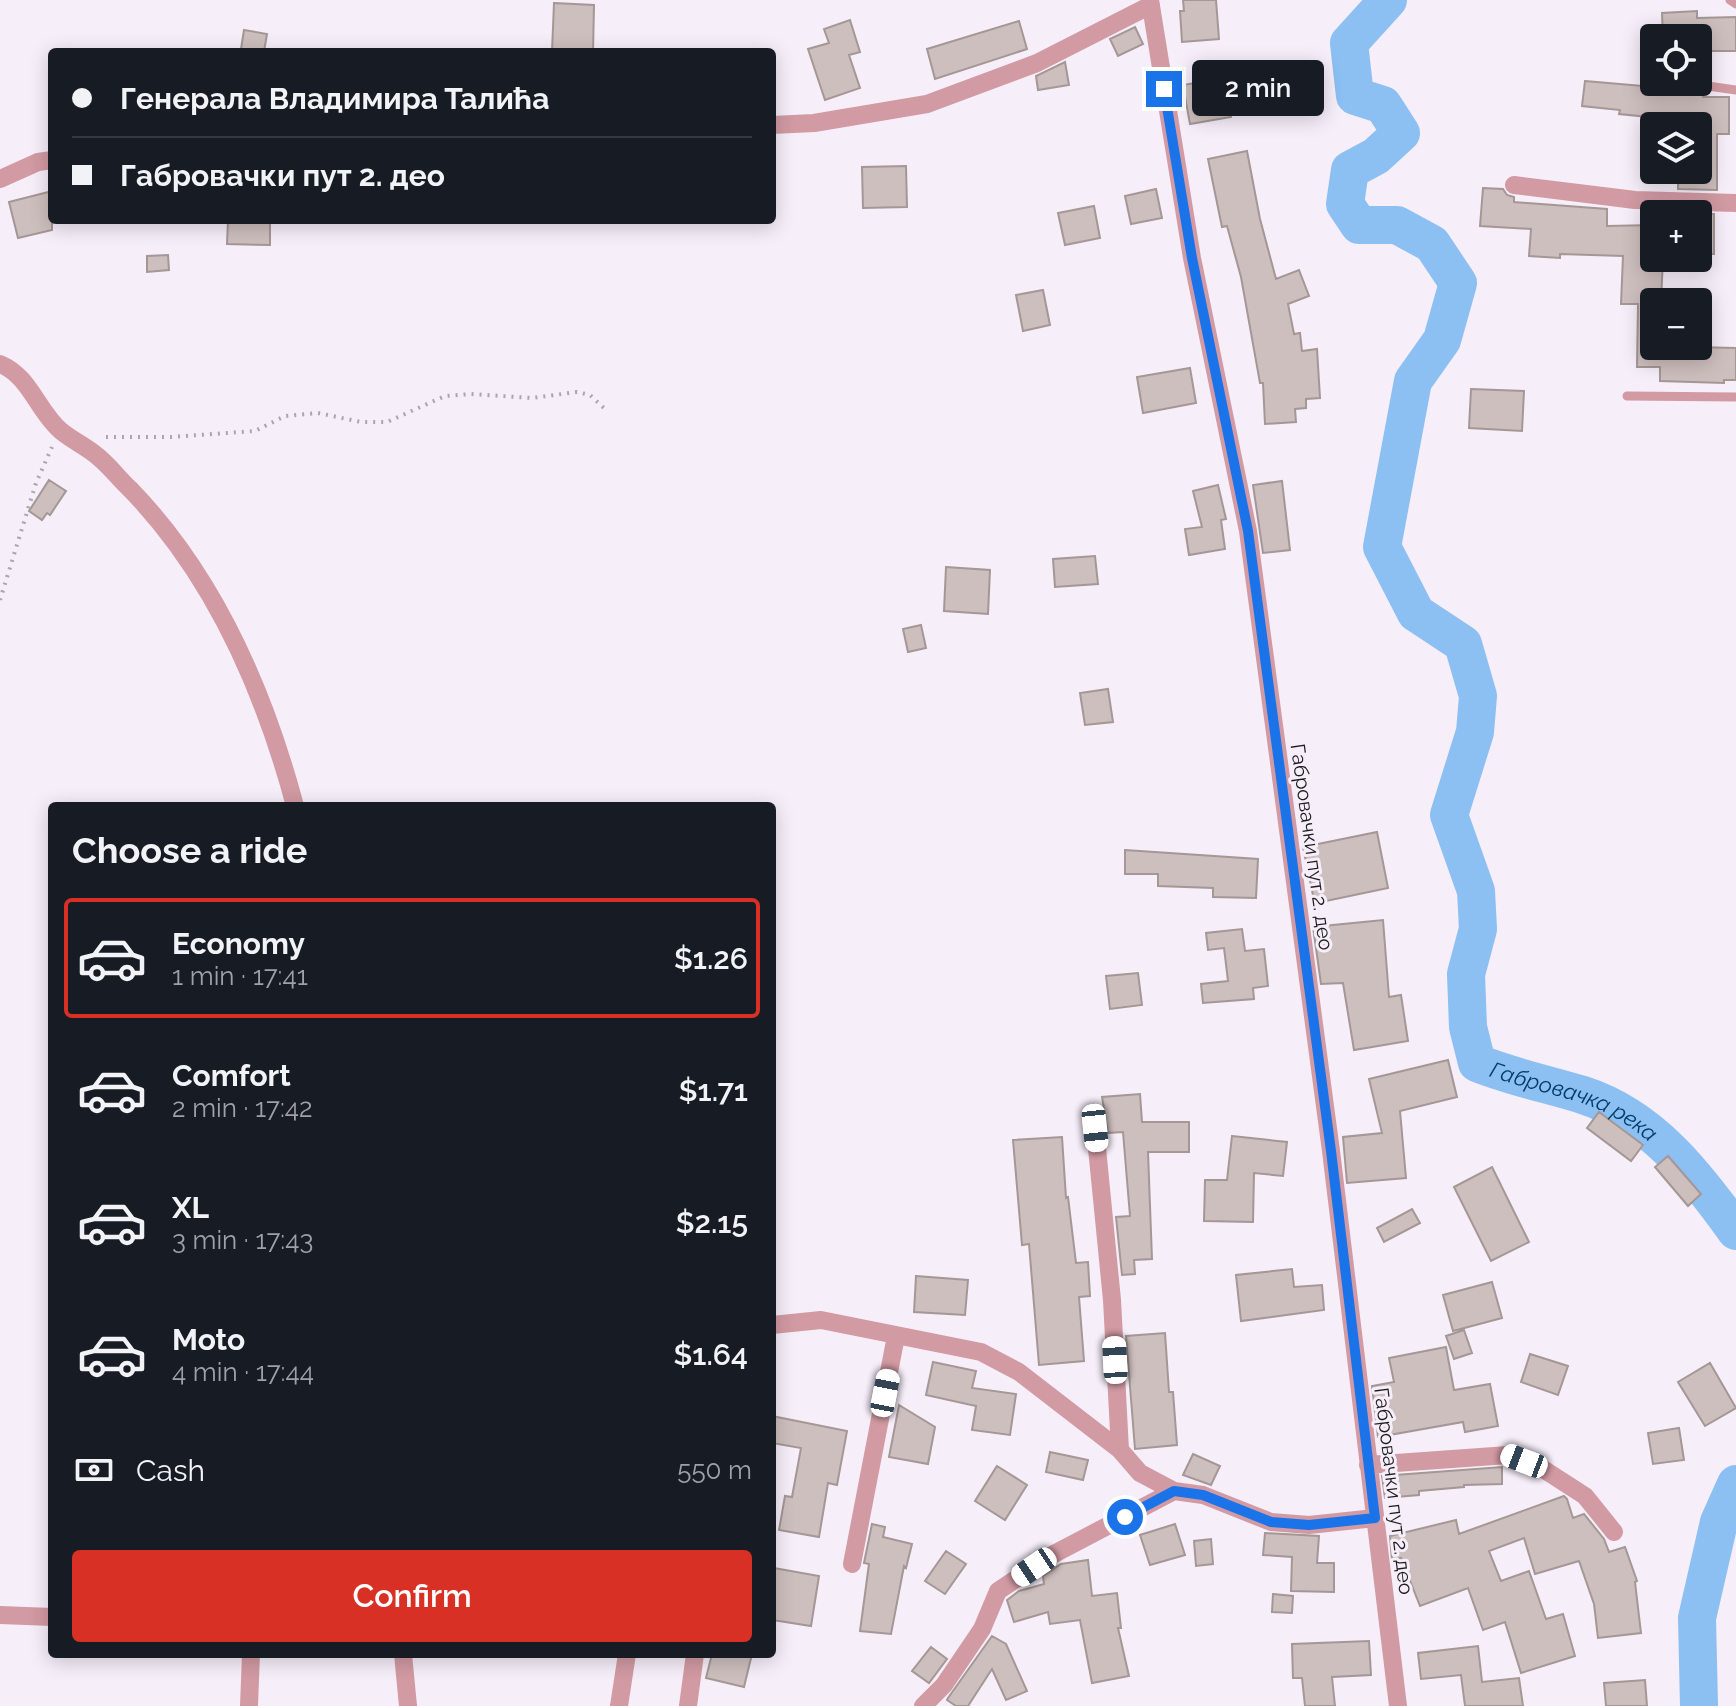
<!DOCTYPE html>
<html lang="en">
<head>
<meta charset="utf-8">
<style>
	body { margin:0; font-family:Raleway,sans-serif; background:#242831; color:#f1f3f6; height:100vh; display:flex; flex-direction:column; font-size:30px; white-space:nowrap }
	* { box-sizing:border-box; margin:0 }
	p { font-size:26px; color:#9ea1a6 }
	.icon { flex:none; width:44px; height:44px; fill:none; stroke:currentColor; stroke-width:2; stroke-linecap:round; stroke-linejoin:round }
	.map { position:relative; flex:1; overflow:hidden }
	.panel { position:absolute; left:48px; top:802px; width:728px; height:856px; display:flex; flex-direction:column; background:#171b24; border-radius:8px; box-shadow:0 4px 20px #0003 }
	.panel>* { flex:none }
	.top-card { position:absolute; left:48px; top:48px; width:728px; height:176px; border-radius:8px; box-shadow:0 4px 20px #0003; display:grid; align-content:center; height:176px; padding:0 24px; background:#171b24 }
	.buttons { position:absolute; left:1640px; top:24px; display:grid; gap:16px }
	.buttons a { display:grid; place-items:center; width:72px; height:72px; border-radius:8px; background:#171b24; box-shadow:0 4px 20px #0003; font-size:40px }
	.end { position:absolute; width:36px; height:36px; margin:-18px; border:10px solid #1a73e8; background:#fff; box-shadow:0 0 0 4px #fff }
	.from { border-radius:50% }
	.bubble { position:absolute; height:56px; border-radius:8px; background:#171b24; box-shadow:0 4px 20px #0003; font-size:26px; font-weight:600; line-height:56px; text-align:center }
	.car { position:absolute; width:24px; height:48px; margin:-24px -12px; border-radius:10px; box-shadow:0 0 6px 2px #0007; background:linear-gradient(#fff 24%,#345 0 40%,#fff 0 76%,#345 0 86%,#fff 0) }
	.top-card b { display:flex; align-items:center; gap:28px; height:76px; font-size:30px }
	.top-card b+b { border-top:2px solid #363941 }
	.top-card i { width:20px; height:20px; background:#f1f3f6 }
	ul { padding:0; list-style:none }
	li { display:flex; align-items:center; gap:24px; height:120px; margin:0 16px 12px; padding:0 8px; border:4px solid transparent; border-radius:8px }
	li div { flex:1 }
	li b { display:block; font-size:30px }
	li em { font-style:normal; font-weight:600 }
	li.active { border-color:#d93025 }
	li>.icon { width:72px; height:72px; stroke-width:1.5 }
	h2 { padding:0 24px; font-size:36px; line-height:96px }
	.pay { display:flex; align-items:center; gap:20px; height:88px; padding:0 24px; font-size:30px }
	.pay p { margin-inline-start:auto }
	.primary-button { display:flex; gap:16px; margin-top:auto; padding:16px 24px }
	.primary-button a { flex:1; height:92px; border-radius:8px; background:#d93025; color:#fff; font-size:32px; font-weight:600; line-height:92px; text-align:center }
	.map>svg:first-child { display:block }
</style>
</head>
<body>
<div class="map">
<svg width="1736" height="1706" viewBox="0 0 1736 1706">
	<rect width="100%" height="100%" fill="#f6eef9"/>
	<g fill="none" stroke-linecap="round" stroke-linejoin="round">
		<g stroke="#8cbff2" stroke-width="38">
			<path id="s1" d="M 1388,0 L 1349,43 L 1355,96 L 1383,105 L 1401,133 L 1376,156 L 1350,170 L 1345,204 L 1359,225 L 1397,225 L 1432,244 L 1458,283 L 1442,340 L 1413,381 L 1382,547 L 1416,613 L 1463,644 L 1478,696 L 1475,732 L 1449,815 L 1476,891 L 1478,929 L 1466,974 L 1468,1027 L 1477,1063 C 1512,1077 1547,1084 1583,1095 C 1651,1117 1696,1175 1736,1231"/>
			<path d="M 1699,1706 L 1697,1618 L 1719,1522 L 1736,1484"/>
		</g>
	</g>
	<path fill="#cdbfbd" stroke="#a49795" stroke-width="2" d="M 1183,0 L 1216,0 L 1219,39 L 1182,42 L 1180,11 L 1184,11 Z
		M 554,3 L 594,5 L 593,52 L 552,52 Z
		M 1697,11 L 1697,18 L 1736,17 L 1736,51 L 1711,51 L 1711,43 L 1698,44 L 1698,38 L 1663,38 L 1662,13 Z
		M 850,20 L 860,52 L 849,55 L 860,88 L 825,100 L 808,49 L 829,43 L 824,29 Z
		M 1019,21 L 1027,49 L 935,79 L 927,49 Z
		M 1135,27 L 1143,44 L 1118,56 L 1110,39 Z
		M 244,30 L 267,34 L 264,52 L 241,49 Z
		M 1065,62 L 1069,85 L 1038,90 L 1036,76 Z
		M 1224,78 L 1231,117 L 1190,124 L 1183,85 Z
		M 1585,81 L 1689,90 L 1703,93 L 1703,97 L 1729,97 L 1729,134 L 1717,134 L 1717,190 L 1678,189 L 1678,170 L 1698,170 L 1698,126 L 1679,126 L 1679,120 L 1619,114 L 1620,110 L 1582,106 Z
		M 1247,151 L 1260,219 L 1276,279 L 1299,270 L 1309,296 L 1288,304 L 1294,334 L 1300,333 L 1302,351 L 1317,349 L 1320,398 L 1306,399 L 1306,408 L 1295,409 L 1296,422 L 1265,424 L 1263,383 L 1260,383 L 1241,277 L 1227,226 L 1222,227 L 1208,159 Z
		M 906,166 L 907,207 L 863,208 L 862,167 Z
		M 1483,188 L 1503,189 L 1507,195 L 1514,197 L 1514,202 L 1607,209 L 1607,226 L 1654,225 L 1654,258 L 1663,258 L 1661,302 L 1654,302 L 1654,346 L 1736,348 L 1736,380 L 1724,380 L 1724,383 L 1660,381 L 1660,367 L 1637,367 L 1638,304 L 1621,304 L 1623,256 L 1560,254 L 1560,258 L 1529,256 L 1531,229 L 1480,226 Z
		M 1156,189 L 1162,218 L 1131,224 L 1125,196 Z
		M 52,191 L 52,230 L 18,238 L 9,202 Z
		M 1094,206 L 1100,238 L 1065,245 L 1058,213 Z
		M 1698,214 L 1714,214 L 1714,254 L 1698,254 Z
		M 228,220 L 270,220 L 270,245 L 227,244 Z
		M 168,255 L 169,270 L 147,272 L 147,256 Z
		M 1043,290 L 1050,325 L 1023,331 L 1016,295 Z
		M 1190,368 L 1196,403 L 1143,413 L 1137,377 Z
		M 1471,389 L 1524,391 L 1522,431 L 1469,428 Z
		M 49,480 L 66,491 L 50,515 L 47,513 L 42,520 L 29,511 Z
		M 1282,481 L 1290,550 L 1263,553 L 1253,485 Z
		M 1218,485 L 1226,519 L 1221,520 L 1225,549 L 1189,555 L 1185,529 L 1202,527 L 1193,491 Z
		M 1095,556 L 1098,584 L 1055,587 L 1053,559 Z
		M 946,567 L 990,570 L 988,614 L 944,611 Z
		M 921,625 L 926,648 L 908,652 L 903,629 Z
		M 1108,689 L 1113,722 L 1085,725 L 1080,693 Z
		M 1377,832 L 1388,888 L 1326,901 L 1314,900 L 1303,847 Z
		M 1125,850 L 1258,859 L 1256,898 L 1213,897 L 1213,888 L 1158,886 L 1158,874 L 1125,874 Z
		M 1383,920 L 1389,997 L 1401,995 L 1408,1041 L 1354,1050 L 1343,983 L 1321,984 L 1313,927 Z
		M 1242,929 L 1245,951 L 1264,949 L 1268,986 L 1253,988 L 1254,999 L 1203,1003 L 1201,984 L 1228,981 L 1224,948 L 1208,950 L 1206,933 Z
		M 1138,973 L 1142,1005 L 1110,1009 L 1106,976 Z
		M 1448,1060 L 1457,1097 L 1400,1111 L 1406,1178 L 1347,1183 L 1343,1137 L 1382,1133 L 1369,1079 Z
		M 1140,1094 L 1142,1122 L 1189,1122 L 1189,1152 L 1148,1152 L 1152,1259 L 1134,1260 L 1135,1274 L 1122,1275 L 1116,1217 L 1130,1216 L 1123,1132 L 1108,1133 L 1102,1097 Z
		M 1599,1112 L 1643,1145 L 1631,1161 L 1587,1128 Z
		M 1232,1136 L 1287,1142 L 1283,1176 L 1254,1173 L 1253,1222 L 1204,1221 L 1205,1180 L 1227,1180 Z
		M 1062,1137 L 1066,1198 L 1068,1197 L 1076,1263 L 1088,1262 L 1090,1296 L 1079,1297 L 1084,1361 L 1039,1365 L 1029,1244 L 1022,1245 L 1013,1140 Z
		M 1668,1156 L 1701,1194 L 1688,1206 L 1655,1167 Z
		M 1492,1167 L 1529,1242 L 1491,1261 L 1454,1187 Z
		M 1412,1209 L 1420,1223 L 1384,1242 L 1377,1228 Z
		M 1292,1269 L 1294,1287 L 1322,1285 L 1324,1310 L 1241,1321 L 1236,1275 Z
		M 916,1276 L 968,1280 L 965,1315 L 914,1312 Z
		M 1492,1282 L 1502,1318 L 1453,1331 L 1443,1295 Z
		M 1464,1330 L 1472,1353 L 1454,1359 L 1446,1336 Z
		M 1165,1333 L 1169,1392 L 1173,1392 L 1177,1445 L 1135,1449 L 1126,1336 Z
		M 1446,1347 L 1454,1390 L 1490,1384 L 1498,1426 L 1465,1432 L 1463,1422 L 1378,1437 L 1372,1386 L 1394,1382 L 1389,1358 Z
		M 1530,1354 L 1568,1366 L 1558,1395 L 1521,1382 Z
		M 933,1362 L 976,1371 L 972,1388 L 1016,1394 L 1010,1435 L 972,1430 L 976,1406 L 926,1395 Z
		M 1710,1363 L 1736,1408 L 1705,1426 L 1678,1382 Z
		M 899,1405 L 935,1427 L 928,1464 L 889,1457 Z
		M 772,1416 L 847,1431 L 837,1485 L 828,1483 L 819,1537 L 779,1530 L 785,1496 L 792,1497 L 801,1448 L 772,1443 Z
		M 1679,1428 L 1684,1460 L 1653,1464 L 1648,1433 Z
		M 1050,1452 L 1088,1460 L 1083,1480 L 1046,1472 Z
		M 1193,1454 L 1220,1466 L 1211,1485 L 1183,1475 Z
		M 997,1466 L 1027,1485 L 1005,1520 L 975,1501 Z
		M 1502,1467 L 1502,1484 L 1464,1485 L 1464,1487 L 1419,1491 L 1419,1495 L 1385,1498 L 1382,1476 Z
		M 1564,1496 L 1567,1499 L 1573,1518 L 1584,1514 L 1604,1539 L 1609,1552 L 1625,1547 L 1637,1581 L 1635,1582 L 1641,1633 L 1598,1638 L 1594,1604 L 1579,1561 L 1535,1574 L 1524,1538 L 1489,1551 L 1501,1581 L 1529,1571 L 1546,1619 L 1563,1614 L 1575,1656 L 1521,1673 L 1505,1622 L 1483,1630 L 1468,1588 L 1420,1606 L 1401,1558 L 1392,1560 L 1390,1536 L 1456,1520 L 1459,1534 Z
		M 872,1524 L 885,1527 L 883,1537 L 912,1544 L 906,1568 L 904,1566 L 891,1634 L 860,1631 L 869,1564 L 864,1563 Z
		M 1175,1524 L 1185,1555 L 1150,1565 L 1140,1535 Z
		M 1265,1533 L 1319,1536 L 1317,1563 L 1334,1563 L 1334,1592 L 1291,1591 L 1292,1557 L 1263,1555 Z
		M 1211,1539 L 1213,1564 L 1196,1566 L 1194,1541 Z
		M 946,1551 L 966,1564 L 945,1594 L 925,1581 Z
		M 1088,1560 L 1092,1596 L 1117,1593 L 1121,1628 L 1118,1628 L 1129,1676 L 1092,1683 L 1080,1620 L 1050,1624 L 1048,1612 L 1014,1622 L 1007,1600 L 1019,1591 L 1044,1584 L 1043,1576 L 1061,1564 Z
		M 774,1568 L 819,1576 L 811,1626 L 772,1620 Z
		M 1273,1594 L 1293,1596 L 1292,1613 L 1272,1612 Z
		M 992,1636 L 1006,1644 L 1027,1691 L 1006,1700 L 992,1669 L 968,1706 L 956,1706 L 947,1700 L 948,1698 Z
		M 1369,1641 L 1371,1675 L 1332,1677 L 1335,1706 L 1305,1706 L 1302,1678 L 1293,1678 L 1292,1644 Z
		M 1478,1646 L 1482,1682 L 1519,1678 L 1523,1706 L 1465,1706 L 1461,1675 L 1421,1679 L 1418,1653 Z
		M 931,1647 L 947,1659 L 929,1683 L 912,1671 Z
		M 712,1654 L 752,1654 L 744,1687 L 706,1678 Z
		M 1645,1680 L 1647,1706 L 1606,1706 L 1604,1683 Z"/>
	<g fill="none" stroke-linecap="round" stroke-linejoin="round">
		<path stroke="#aba5ad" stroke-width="4" stroke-dasharray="2 6" stroke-linecap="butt" d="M 106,437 L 171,437 L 255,431 L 285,416 L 318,413 L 361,422 L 387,422 L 445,396 L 471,394 L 532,398 L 577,392 L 590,395 L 606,410
			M 0,600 L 36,483 L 52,447"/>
		<path stroke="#d29aa3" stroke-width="9" d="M 1730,0 L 1736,4
			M 1694,84 L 1736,90
			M 1627,396 L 1736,397"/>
		<path stroke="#d29aa3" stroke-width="18" d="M 1150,0 L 1192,258 L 1248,531 L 1331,1151 L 1398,1706
			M 772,125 L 814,123 L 927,104 L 1037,63 L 1151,5
			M 0,179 L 38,162 L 52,160
			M 1514,185 L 1635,200 L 1736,203
			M 0,364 C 30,376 38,412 61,431 C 72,440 85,446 96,455 C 109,465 119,479 131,490 C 215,577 264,690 295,806
			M 1095,1128 L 1112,1300 L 1120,1450
			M 772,1325 L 821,1320 L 981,1352 L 1019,1372 L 1120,1450 L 1140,1473 L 1174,1491 L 1203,1495 L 1271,1522 L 1309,1525 L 1375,1518
			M 1368,1465 L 1508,1455 L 1540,1467 L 1585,1496 L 1614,1532
			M 852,1564 L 896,1336
			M 0,1615 L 52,1617
			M 403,1654 L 408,1706
			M 249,1706 L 251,1654
			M 619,1706 L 627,1654
			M 688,1706 L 695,1654
			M 923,1706 L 944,1685 L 982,1629 L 998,1591 L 1052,1555 L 1174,1491"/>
	</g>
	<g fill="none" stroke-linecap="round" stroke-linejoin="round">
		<path stroke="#1a73e8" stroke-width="10" d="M 1125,1517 L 1174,1491 L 1203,1495 L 1271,1522 L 1309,1525 L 1375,1518 L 1331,1151 L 1248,531 L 1192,258 L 1164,89"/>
	</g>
	<g text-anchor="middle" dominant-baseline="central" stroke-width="6" stroke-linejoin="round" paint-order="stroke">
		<g font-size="20" fill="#1f1c1f" stroke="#f6eef9">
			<text transform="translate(1312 847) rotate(82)">Габровачки пут 2. део</text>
			<text transform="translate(1394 1491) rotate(83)">Габровачки пут 2. део</text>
		</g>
		<g font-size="22" font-style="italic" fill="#003c6a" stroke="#f6eef9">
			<text stroke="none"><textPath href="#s1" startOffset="1368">Габровачка река</textPath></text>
		</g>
	</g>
</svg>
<div class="buttons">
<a><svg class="icon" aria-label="locate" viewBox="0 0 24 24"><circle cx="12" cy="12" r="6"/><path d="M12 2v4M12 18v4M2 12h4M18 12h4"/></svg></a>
<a><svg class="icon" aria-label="layers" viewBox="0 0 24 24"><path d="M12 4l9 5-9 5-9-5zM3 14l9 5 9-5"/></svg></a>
<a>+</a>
<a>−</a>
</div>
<i class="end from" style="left:1125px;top:1517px"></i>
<i class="end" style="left:1164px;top:89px"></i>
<div class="bubble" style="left:1192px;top:60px;width:132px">2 min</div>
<i class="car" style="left:1095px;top:1128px;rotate:174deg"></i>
<i class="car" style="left:1115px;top:1360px;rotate:357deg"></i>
<i class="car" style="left:885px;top:1393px;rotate:11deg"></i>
<i class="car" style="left:1524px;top:1461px;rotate:291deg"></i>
<i class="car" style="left:1034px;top:1567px;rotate:236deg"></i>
<div class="top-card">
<b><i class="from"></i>Генерала Владимира Талића</b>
<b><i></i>Габровачки пут 2. део</b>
</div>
<section class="panel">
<h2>Choose a ride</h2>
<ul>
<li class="active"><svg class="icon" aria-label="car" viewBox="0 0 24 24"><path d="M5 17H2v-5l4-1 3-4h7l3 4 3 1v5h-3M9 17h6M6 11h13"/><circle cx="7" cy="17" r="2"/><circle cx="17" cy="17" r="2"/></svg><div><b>Economy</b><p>1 min · 17:41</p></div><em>$1.26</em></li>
<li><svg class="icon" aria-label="car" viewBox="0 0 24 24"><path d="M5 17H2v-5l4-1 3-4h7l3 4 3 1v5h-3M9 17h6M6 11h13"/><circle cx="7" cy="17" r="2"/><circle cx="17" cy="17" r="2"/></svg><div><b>Comfort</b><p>2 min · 17:42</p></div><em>$1.71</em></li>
<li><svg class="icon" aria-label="car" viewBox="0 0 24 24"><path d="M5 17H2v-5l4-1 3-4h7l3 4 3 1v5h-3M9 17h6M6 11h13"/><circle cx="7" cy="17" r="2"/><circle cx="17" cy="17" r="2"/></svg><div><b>XL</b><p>3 min · 17:43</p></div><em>$2.15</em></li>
<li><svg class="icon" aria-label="car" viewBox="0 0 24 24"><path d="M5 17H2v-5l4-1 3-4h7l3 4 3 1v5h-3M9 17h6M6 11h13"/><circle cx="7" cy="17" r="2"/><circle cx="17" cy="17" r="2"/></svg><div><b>Moto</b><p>4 min · 17:44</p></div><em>$1.64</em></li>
</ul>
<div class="pay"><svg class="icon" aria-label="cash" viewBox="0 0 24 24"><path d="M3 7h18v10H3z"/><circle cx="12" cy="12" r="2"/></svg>Cash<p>550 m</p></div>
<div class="primary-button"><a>Confirm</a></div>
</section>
</div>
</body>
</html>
